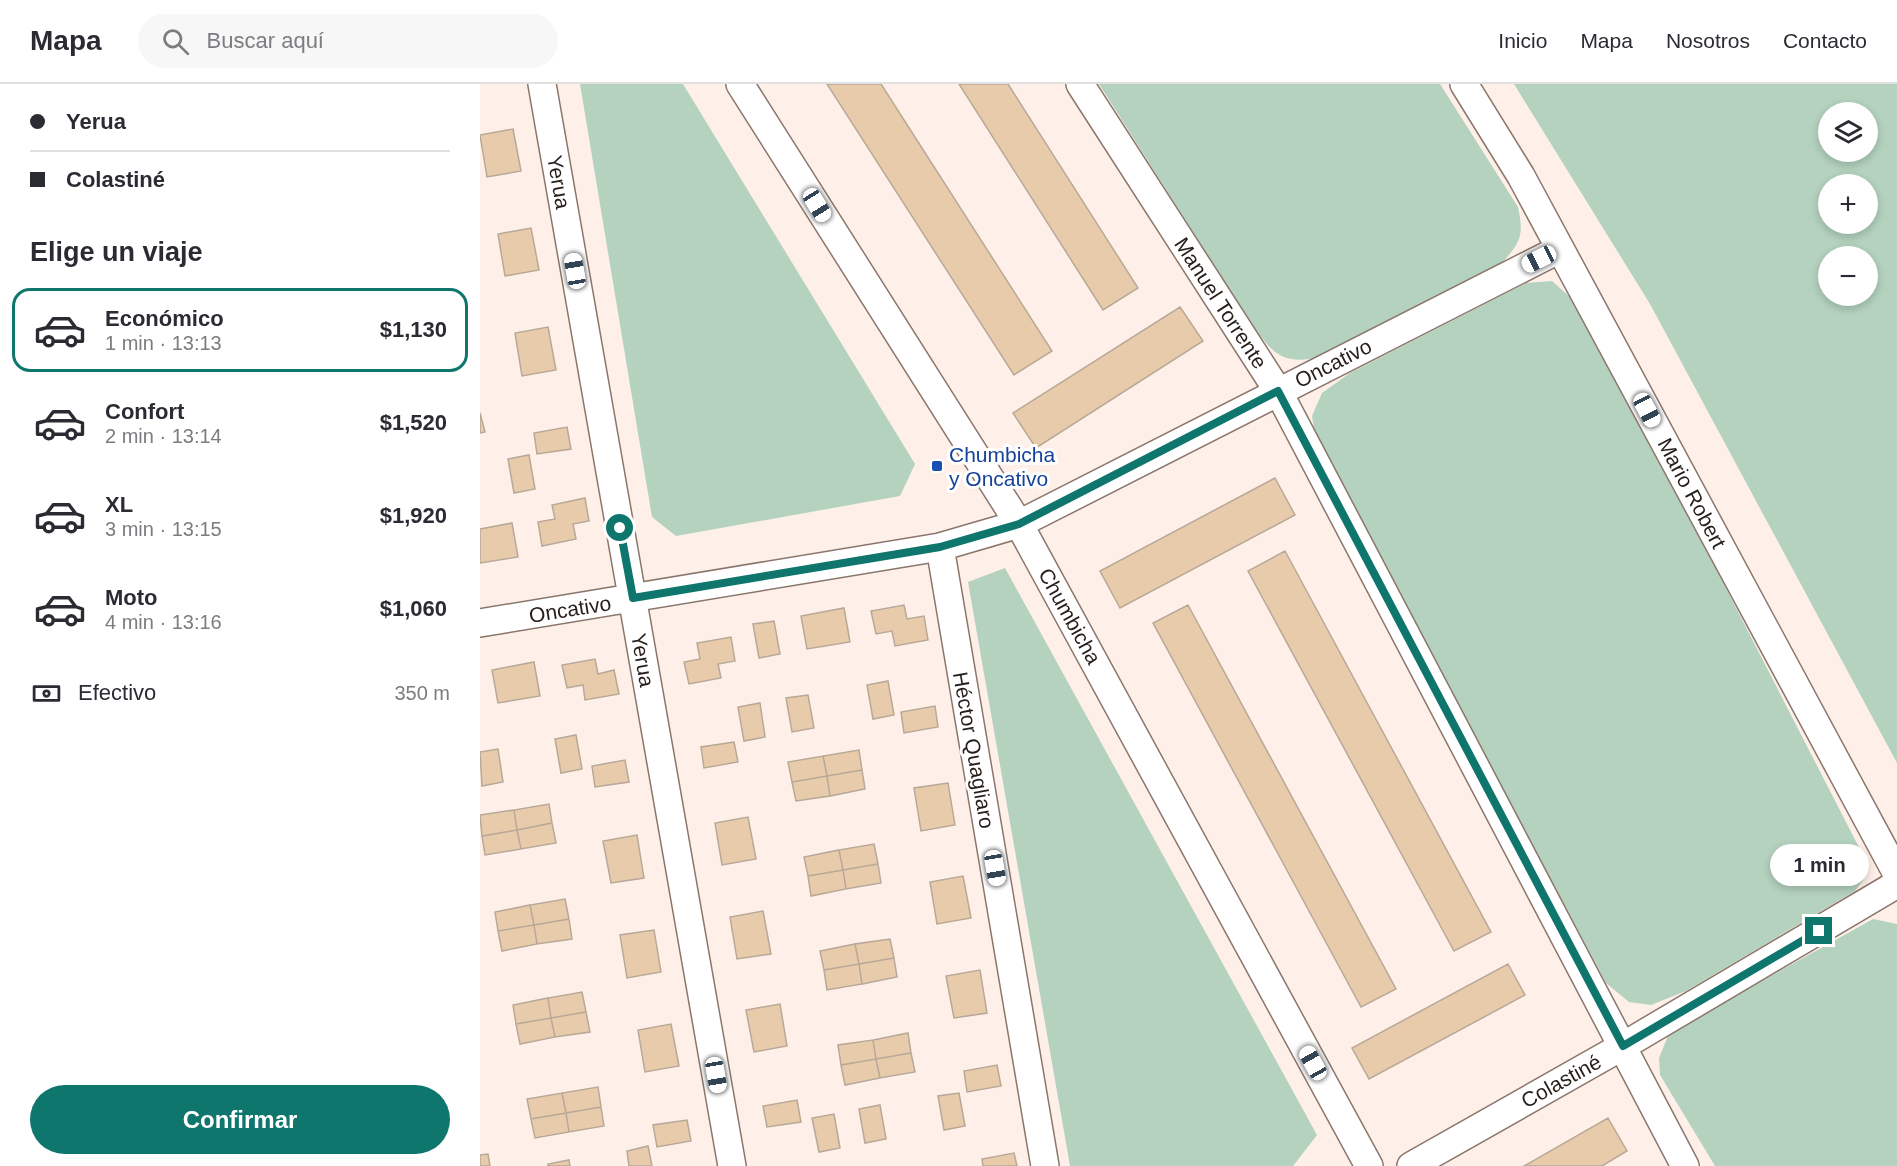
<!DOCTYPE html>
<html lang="es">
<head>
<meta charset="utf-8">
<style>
	body { margin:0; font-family:Helvetica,sans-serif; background:#f7f7f7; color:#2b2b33; height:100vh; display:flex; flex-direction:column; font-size:22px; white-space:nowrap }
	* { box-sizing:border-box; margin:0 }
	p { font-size:20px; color:#7c7c81 }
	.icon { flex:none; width:33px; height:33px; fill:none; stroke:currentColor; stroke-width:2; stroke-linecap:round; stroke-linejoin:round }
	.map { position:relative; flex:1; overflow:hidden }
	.details { display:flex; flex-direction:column; background:#fff; width:480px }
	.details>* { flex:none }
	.banner { display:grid; align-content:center; height:132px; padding:0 30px; background:#fff }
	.controls { position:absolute; left:1338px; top:18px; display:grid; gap:12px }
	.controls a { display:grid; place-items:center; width:60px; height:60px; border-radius:50%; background:#fff; box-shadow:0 3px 9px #0003; font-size:30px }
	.end { position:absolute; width:27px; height:27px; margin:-14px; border:8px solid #0f766e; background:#fff; box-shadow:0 0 0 3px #fff }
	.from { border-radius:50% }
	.bubble { position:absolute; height:42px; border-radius:21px; background:#fff; box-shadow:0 3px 9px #0003; font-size:20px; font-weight:700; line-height:42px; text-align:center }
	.car { position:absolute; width:18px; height:36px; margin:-18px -9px; border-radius:8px; box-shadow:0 0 4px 2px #0007; background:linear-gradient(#fff 24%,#345 0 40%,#fff 0 76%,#345 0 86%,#fff 0) }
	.banner b { display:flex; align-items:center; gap:21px; height:57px; font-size:22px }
	.banner b+b { border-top:2px solid #e1e1e2 }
	.banner i { width:15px; height:15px; background:#2b2b33 }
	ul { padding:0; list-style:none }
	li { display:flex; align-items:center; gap:18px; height:84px; margin:0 12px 9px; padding:0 18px; border:3px solid transparent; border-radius:18px }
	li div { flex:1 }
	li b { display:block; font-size:22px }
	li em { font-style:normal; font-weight:700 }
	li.selected { border-color:#0f766e }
	li>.icon { width:54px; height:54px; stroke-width:1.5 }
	h2 { padding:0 30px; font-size:27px; line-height:72px }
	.pay { display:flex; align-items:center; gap:15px; height:66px; padding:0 30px; font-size:22px }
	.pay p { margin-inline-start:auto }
	.action { display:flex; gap:12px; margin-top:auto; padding:12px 30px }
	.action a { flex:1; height:69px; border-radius:36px; background:#0f766e; color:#fff; font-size:24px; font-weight:700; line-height:69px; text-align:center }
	header { display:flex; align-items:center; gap:36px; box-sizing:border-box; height:84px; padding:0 30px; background:#fff; border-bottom:2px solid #e1e1e2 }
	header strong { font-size:28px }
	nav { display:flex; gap:33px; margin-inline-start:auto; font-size:21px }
	.search { width:420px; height:54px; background:#f7f7f7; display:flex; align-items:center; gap:15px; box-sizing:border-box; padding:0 21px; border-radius:33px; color:#7c7c81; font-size:22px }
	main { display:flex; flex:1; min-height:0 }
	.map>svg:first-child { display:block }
</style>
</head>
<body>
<header>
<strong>Mapa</strong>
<div class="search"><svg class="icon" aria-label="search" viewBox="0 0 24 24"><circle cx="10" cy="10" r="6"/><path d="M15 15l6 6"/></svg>Buscar aquí</div>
<nav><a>Inicio</a><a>Mapa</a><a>Nosotros</a><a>Contacto</a></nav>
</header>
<main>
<section class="details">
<div class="banner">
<b><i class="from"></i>Yerua</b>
<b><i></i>Colastiné</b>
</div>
<h2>Elige un viaje</h2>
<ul>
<li class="selected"><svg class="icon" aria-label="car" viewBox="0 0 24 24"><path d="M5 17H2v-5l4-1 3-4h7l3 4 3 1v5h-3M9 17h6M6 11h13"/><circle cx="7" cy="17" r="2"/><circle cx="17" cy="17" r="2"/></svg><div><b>Económico</b><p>1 min · 13:13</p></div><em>$1,130</em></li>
<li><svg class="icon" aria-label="car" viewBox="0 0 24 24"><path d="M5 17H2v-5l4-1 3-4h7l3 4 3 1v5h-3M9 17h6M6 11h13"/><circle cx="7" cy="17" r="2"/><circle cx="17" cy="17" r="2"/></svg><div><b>Confort</b><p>2 min · 13:14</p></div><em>$1,520</em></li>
<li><svg class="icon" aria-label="car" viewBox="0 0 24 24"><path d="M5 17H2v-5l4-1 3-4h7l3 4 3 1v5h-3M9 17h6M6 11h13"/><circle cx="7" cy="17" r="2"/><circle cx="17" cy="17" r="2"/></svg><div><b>XL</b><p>3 min · 13:15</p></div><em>$1,920</em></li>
<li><svg class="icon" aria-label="car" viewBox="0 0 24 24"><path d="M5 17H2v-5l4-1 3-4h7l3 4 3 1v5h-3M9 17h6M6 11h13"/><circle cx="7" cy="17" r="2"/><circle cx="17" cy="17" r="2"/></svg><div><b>Moto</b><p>4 min · 13:16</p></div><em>$1,060</em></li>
</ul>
<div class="pay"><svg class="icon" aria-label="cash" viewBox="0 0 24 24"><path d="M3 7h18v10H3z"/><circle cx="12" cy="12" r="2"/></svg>Efectivo<p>350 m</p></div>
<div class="action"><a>Confirmar</a></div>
</section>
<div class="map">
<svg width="1417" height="1082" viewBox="0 0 1417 1082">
	<rect width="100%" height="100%" fill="#fef0e9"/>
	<path fill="#b4d2be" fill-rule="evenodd" d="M 100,0 L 203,0 L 435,380 L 420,412 L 196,452 L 172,433 Z
		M 619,0 L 960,0 L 1038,123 C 1044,152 1041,157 1022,179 L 836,274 C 802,280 794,270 774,244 Z
		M 1034,0 L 1417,0 L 1417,679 L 1170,220 ZM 1348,28 L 1388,28 L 1388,68 L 1348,68 ZM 1348,100 L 1388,100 L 1388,140 L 1348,140 ZM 1348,172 L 1388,172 L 1388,212 L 1348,212 Z
		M 1072,197 L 1089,212 L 1236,485 L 1386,777 L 1386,792 L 1375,807 L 1206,907 L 1171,921 L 1149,918 L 1126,899 L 835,351 L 832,332 L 842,309 L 870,289 L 1046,199 Z
		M 525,484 L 837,1051 L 813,1082 L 590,1082 L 488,498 Z
		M 1393,835 L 1417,840 L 1417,1082 L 1235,1082 L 1180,991 L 1179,974 L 1188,952 L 1217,933 Z"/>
	<path fill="#e8cbab" stroke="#b8a898" stroke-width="1.5" d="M 347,0 L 401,0 L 572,267 L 534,291 Z
		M 479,0 L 528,0 L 658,204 L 623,226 Z
		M 33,45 L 41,87 L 7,93 L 0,51 Z
		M 51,144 L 59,186 L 25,192 L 18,150 Z
		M 700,223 L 723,257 L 556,364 L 533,329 Z
		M 68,243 L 76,286 L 42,292 L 35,249 Z
		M 0,329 L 5,348 L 0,349 Z
		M 87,343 L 91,365 L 57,370 L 54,349 Z
		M 49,371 L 55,405 L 34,409 L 28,375 Z
		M 795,394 L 815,431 L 640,524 L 620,487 Z
		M 105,414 L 109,437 L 93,440 L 96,455 L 62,462 L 58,438 L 75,435 L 72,421 Z
		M 32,439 L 38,473 L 0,479 L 0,445 Z
		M 805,467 L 1011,848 L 974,867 L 768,487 Z
		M 424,521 L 427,535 L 444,532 L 448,556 L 415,562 L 412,547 L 396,550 L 391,527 Z
		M 708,521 L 916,905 L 881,923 L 673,539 Z
		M 364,524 L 370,558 L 327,565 L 321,532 Z
		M 294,537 L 300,570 L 279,574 L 273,540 Z
		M 251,553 L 255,577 L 238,580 L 241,594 L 209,600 L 204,578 L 220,575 L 217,559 Z
		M 115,575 L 118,590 L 134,586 L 139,610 L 105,616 L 103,601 L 87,604 L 82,581 Z
		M 54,578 L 60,612 L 18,619 L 12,586 Z
		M 408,597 L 414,631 L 393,635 L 387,601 Z
		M 328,611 L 334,644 L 312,648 L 306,614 Z
		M 280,619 L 285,653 L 264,657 L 258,623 Z
		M 455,622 L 458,643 L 424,649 L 421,628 Z
		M 96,651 L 102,685 L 81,689 L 75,655 Z
		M 254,658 L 258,678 L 224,684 L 221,663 Z
		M 18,665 L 23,698 L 2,702 L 0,668 Z
		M 379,666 L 382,686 L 347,692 L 343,672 Z
		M 343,672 L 347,692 L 312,698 L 308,678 Z
		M 145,676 L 149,698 L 115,703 L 112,682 Z
		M 382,686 L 385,705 L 350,712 L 347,692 Z
		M 347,692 L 350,712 L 316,717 L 312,698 Z
		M 468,699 L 475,741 L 441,747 L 434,704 Z
		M 69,720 L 72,739 L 37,746 L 34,726 Z
		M 34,726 L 37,746 L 2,752 L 0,731 Z
		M 268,733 L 276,775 L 242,781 L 235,739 Z
		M 72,739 L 76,759 L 41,765 L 37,746 Z
		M 37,746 L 41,765 L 5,771 L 2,752 Z
		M 157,751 L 164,794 L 131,799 L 123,757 Z
		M 394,760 L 398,780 L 363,786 L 359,766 Z
		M 359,766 L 363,786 L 328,792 L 324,773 Z
		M 398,780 L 401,799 L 366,805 L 363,786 Z
		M 363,786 L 366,805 L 331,812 L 328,792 Z
		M 483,792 L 491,834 L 457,840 L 450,798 Z
		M 85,815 L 89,835 L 54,841 L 50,821 Z
		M 50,821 L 54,841 L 18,847 L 15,828 Z
		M 283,827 L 291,870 L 257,875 L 250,833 Z
		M 89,835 L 92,855 L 57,860 L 54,841 Z
		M 54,841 L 57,860 L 22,867 L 18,847 Z
		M 174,846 L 181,888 L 147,894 L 140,851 Z
		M 410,855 L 414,874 L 379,880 L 375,860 Z
		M 375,860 L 379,880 L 344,886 L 340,867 Z
		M 414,874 L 417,893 L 382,900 L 379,880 Z
		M 379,880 L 382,900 L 347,906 L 344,886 Z
		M 1028,880 L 1045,911 L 889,995 L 872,964 Z
		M 500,886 L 507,929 L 474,934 L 466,892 Z
		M 102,908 L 106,928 L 71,934 L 68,914 Z
		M 68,914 L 71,934 L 36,940 L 33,921 Z
		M 300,920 L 307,962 L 274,968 L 266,926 Z
		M 106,928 L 110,948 L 75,953 L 71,934 Z
		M 71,934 L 75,953 L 40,960 L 36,940 Z
		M 191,940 L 199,982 L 165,988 L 158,946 Z
		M 428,949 L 431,969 L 396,975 L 393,956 Z
		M 393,956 L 396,975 L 361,981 L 358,961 Z
		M 431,969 L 435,988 L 400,994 L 396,975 Z
		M 396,975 L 400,994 L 365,1001 L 361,981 Z
		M 517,981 L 521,1002 L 487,1008 L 484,987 Z
		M 118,1003 L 121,1023 L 86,1029 L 82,1009 Z
		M 82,1009 L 86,1029 L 51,1035 L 47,1015 Z
		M 479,1009 L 485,1042 L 464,1046 L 458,1012 Z
		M 317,1016 L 321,1038 L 287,1043 L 283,1022 Z
		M 400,1021 L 406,1055 L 385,1059 L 379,1025 Z
		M 121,1023 L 124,1042 L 89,1048 L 86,1029 Z
		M 86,1029 L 89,1048 L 55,1054 L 51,1035 Z
		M 354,1030 L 360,1064 L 339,1068 L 332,1034 Z
		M 1128,1034 L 1147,1067 L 1122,1082 L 1044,1082 Z
		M 207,1036 L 211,1057 L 177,1063 L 173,1041 Z
		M 168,1062 L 172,1082 L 149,1082 L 147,1067 Z
		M 534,1069 L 537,1082 L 503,1082 L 502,1075 Z
		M 8,1070 L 10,1082 L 0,1082 L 0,1071 Z
		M 89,1076 L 90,1082 L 68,1082 L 68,1080 Z"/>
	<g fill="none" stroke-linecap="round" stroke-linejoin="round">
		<g stroke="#8b766c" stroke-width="30">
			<path id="street" d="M 62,0 L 252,1082
				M 260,0 L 539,440 L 889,1082
				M 600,0 L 798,307 L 1205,1082
				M 984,0 L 1041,92 L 1417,790
				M 460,463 L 565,1082
				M 0,539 L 460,463 L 539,440 L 1080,165
				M 931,1082 L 1143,962 L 1417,800"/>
		</g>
		<use href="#street" stroke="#fff" stroke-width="27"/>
	</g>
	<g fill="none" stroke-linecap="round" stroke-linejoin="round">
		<path stroke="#0f766e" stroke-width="8" d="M 140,444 L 153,514 L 460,463 L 539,440 L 798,307 L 1143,962 L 1339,847"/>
	</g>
	<rect fill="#1a4fb4" stroke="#fff" stroke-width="2" x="451" y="376" width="12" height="12" rx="3"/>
	<g text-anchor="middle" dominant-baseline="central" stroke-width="6" stroke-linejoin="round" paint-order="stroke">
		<g font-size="21" fill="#261e1a" stroke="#fff">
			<text transform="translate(79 98) rotate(80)">Yerua</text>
			<text transform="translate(741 219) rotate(57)">Manuel Torrente</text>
			<text transform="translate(853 279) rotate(-27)">Oncativo</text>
			<text transform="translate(1212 409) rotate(62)">Mario Robert</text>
			<text transform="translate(90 525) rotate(-9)">Oncativo</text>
			<text transform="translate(590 532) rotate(61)">Chumbicha</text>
			<text transform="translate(163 576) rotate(80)">Yerua</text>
			<text transform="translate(494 666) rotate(80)">Héctor Quagliaro</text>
			<text transform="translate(1081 997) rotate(-29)">Colastiné</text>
		</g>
		<g font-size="21" fill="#164399" stroke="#fff" text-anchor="start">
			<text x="469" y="370">Chumbicha<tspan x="469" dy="24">y Oncativo</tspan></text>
		</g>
	</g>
</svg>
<div class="controls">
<a><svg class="icon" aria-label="layers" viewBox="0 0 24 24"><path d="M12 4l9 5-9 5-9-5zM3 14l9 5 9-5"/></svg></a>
<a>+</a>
<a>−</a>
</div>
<i class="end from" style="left:140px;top:444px"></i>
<i class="end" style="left:1339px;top:847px"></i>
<div class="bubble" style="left:1290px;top:760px;width:99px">1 min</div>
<i class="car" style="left:337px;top:121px;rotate:148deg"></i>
<i class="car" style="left:1059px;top:175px;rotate:243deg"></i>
<i class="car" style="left:95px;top:187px;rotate:350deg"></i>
<i class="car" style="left:1167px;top:326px;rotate:152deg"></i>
<i class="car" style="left:515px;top:784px;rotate:170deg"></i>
<i class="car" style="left:833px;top:979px;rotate:331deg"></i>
<i class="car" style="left:236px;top:991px;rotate:170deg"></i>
</div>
</main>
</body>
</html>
